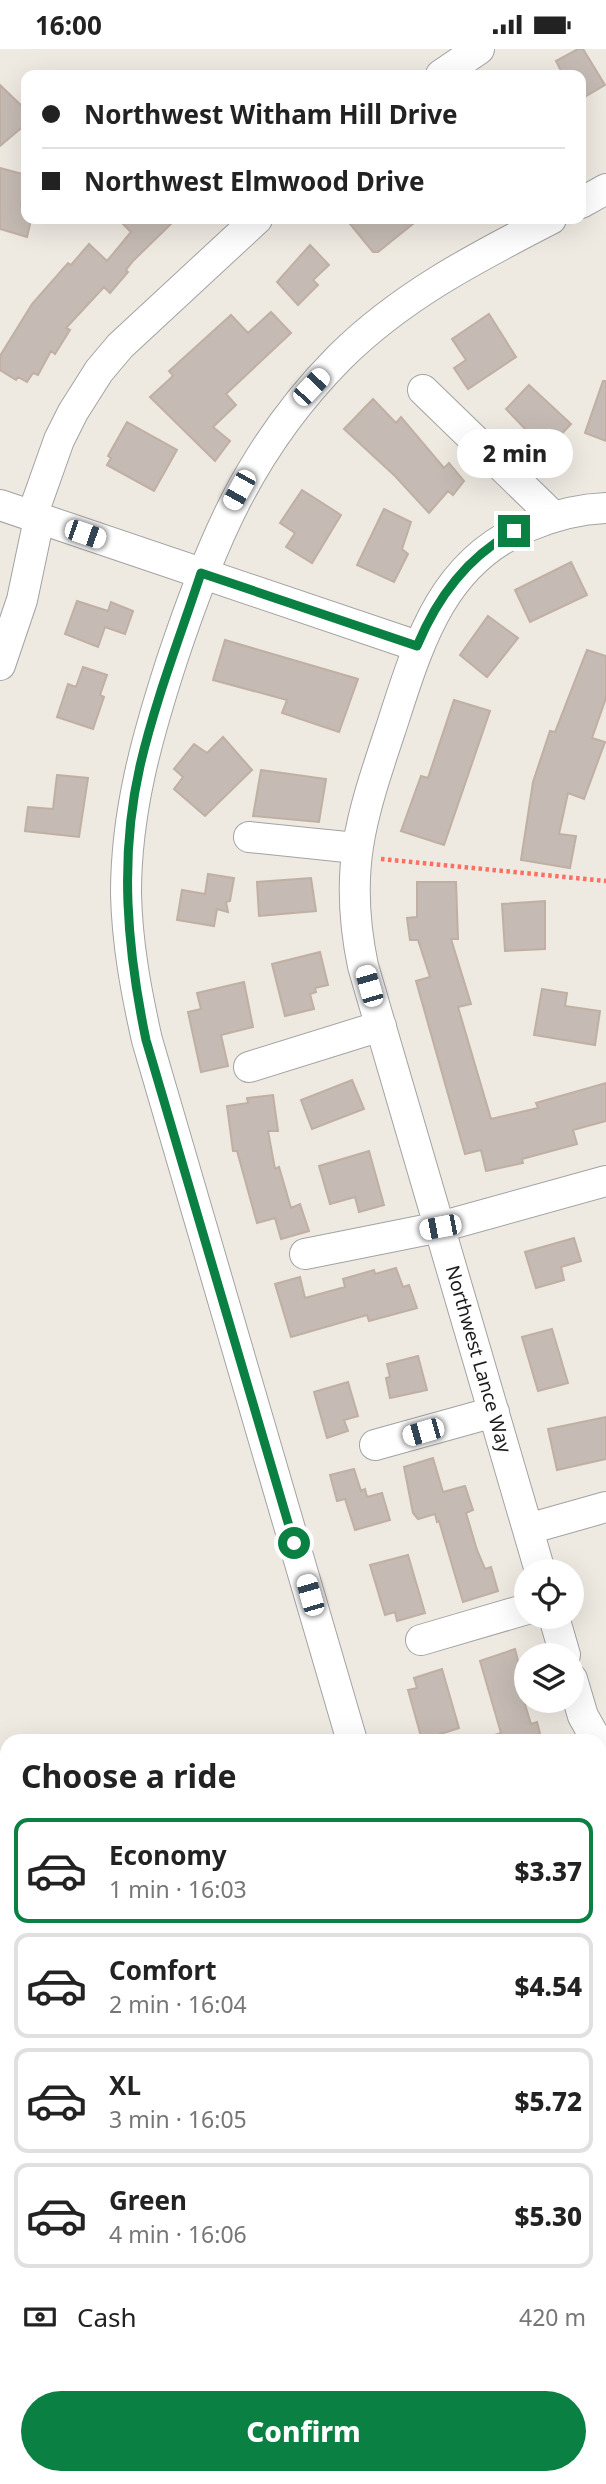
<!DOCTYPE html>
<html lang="en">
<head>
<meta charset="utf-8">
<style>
	body { margin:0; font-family:"Noto Sans",sans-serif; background:#f6f6f6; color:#222; height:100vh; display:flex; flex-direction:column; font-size:26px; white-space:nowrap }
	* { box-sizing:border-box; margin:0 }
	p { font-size:23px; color:#767676 }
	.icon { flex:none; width:38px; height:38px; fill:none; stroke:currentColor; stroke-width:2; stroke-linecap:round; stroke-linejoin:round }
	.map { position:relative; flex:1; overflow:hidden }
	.side { position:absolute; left:0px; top:1685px; width:607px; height:751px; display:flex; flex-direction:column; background:#fff; border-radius:21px 21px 0 0; box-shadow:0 7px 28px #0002 }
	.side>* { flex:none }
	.top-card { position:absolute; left:21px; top:21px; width:565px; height:154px; border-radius:14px; box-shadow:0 7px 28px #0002; display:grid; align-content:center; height:154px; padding:0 21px; background:#fff }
	.tools { position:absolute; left:514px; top:1510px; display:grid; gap:14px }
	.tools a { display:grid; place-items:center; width:70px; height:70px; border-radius:50%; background:#fff; box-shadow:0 7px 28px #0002; font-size:35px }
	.end { position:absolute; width:32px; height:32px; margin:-16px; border:9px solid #0b8043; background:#fff; box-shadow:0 0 0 4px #fff }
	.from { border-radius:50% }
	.bubble { position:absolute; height:49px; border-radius:24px; background:#fff; box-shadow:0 7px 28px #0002; font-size:23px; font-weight:800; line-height:49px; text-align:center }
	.car { position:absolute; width:21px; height:42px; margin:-21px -10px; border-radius:9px; box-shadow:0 0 5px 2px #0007; background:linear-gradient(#fff 24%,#345 0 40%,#fff 0 76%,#345 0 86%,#fff 0) }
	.top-card b { display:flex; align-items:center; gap:24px; height:66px; font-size:26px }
	.top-card b+b { border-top:2px solid #e0e0e0 }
	.top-card i { width:18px; height:18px; background:#222 }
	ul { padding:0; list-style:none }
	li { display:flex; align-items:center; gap:21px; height:105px; margin:0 14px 10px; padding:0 7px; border:4px solid #e0e0e0; border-radius:14px }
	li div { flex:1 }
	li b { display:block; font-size:26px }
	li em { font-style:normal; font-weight:800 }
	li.selected { border-color:#0b8043 }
	li>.icon { width:63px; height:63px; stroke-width:1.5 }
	h2 { padding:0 21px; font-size:32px; line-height:84px }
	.pay { display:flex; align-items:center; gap:18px; height:77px; padding:0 21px; font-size:26px }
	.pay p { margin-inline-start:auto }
	.button { display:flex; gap:14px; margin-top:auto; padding:14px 21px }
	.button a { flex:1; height:80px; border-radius:42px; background:#0b8043; color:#fff; font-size:28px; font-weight:800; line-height:80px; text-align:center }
	.status { display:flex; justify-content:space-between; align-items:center; height:49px; padding:0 35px; background:#fff; direction:ltr }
	.status svg { height:19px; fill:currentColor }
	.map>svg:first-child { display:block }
</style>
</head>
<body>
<div class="status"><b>16:00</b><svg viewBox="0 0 49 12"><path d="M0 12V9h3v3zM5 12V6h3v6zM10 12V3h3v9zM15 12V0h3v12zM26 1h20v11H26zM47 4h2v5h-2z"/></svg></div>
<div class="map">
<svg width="606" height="2435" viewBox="0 0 606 2435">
	<rect width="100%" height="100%" fill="#eee9e1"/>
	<path fill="#a1c7a6" d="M 606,1996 L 606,2435 L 601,2435 L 600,2012 Z"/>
	<path fill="#c5bbb4" stroke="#c0afa3" stroke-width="2" d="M 578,0 L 583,0 L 605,36 L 581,50 L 581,26 L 563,26 L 556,12 Z
		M 0,36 L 26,61 L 26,75 L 0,97 Z
		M 0,119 L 26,126 L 21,157 L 26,170 L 31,171 L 27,188 L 0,180 Z
		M 118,170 L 176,170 L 133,212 L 126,221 L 128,223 L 110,244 L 104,238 L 66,279 L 70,281 L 55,305 L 51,302 L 38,326 L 33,324 L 27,333 L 18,328 L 16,331 L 0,321 L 0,307 L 32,255 L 68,214 L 71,216 L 89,195 L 107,212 L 131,183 Z
		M 346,170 L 419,170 L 378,203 L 373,203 Z
		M 310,196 L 329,216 L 313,231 L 318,236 L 298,256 L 277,233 Z
		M 271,263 L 291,284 L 226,345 L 236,356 L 213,378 L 230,392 L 215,412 L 150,348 L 173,327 L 169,322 L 231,266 L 248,284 Z
		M 489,265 L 516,308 L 468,340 L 454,319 L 466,311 L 452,290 Z
		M 603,332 L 606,332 L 606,392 L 585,384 Z
		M 529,336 L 571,375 L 538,410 L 518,393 L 528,383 L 506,360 Z
		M 373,350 L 396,374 L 401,368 L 444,419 L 449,414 L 464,432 L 453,446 L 448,442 L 429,464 L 395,427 L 344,380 Z
		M 127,373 L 177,401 L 154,442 L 107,416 L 111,409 L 108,407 Z
		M 302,441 L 341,466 L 312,514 L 286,498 L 295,484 L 280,474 Z
		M 384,460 L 411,473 L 402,500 L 408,505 L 394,533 L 357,516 Z
		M 571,513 L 587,546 L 530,573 L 515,541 Z
		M 77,552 L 108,562 L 111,553 L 133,562 L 125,585 L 105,578 L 98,598 L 65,585 Z
		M 488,567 L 518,589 L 487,628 L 460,606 Z
		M 225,591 L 358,630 L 339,683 L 282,664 L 287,651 L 213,631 Z
		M 587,601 L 606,607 L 606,649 L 592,689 L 605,693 L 584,750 L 568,744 L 559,785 L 576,787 L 570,819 L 521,811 L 533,733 L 550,682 L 555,683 Z
		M 83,618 L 107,626 L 100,646 L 104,648 L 93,680 L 57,668 L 68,635 L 76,638 Z
		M 454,651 L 490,662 L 444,796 L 401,782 L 421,727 L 428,729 Z
		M 223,688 L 252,721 L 205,767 L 174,740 L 183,728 L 174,720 L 194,695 L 207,704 Z
		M 261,721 L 326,730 L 319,773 L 253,767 Z
		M 57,726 L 88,729 L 79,788 L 25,782 L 28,758 L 53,760 Z
		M 208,825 L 234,829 L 230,852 L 226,853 L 228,863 L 217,860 L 214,877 L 177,871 L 182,841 L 205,845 Z
		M 311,829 L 316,862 L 259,867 L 257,833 Z
		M 417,833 L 456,833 L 458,890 L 451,890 L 471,955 L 458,958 L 491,1070 L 538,1059 L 536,1054 L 606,1034 L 606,1072 L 573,1081 L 577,1095 L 522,1110 L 523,1114 L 486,1122 L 481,1101 L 465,1105 L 416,932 L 430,928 L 418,891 L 410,891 L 407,869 L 417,868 Z
		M 545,852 L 545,900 L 505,902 L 502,855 Z
		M 320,903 L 328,936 L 315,939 L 316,943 L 310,945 L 314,960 L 285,967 L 272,915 Z
		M 244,933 L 253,978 L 221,986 L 228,1017 L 201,1023 L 188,963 L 201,960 L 197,944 Z
		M 542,940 L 567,944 L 565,957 L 600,962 L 595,996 L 534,986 Z
		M 352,1031 L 364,1060 L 312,1080 L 301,1051 Z
		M 273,1046 L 278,1082 L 268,1082 L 275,1120 L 279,1118 L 291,1159 L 300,1155 L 309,1182 L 281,1190 L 275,1169 L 257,1174 L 237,1102 L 233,1102 L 227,1057 L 248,1054 L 247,1049 Z
		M 369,1102 L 384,1156 L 359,1163 L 355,1148 L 330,1155 L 319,1117 Z
		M 574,1189 L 581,1212 L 561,1218 L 564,1231 L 536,1239 L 525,1203 Z
		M 396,1219 L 403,1238 L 409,1236 L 417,1259 L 369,1272 L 367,1266 L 291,1288 L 275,1235 L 300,1228 L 305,1249 L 345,1238 L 343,1230 L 374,1221 L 375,1225 Z
		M 552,1280 L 568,1334 L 538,1342 L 522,1288 Z
		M 418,1307 L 427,1341 L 390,1349 L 386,1329 L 390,1328 L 387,1315 Z
		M 348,1333 L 358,1367 L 344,1371 L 348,1382 L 327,1389 L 314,1343 Z
		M 606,1368 L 606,1410 L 557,1421 L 548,1380 Z
		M 433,1409 L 443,1443 L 465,1437 L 473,1461 L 466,1464 L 477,1501 L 485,1520 L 491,1518 L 498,1542 L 463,1553 L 439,1472 L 437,1473 L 435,1465 L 418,1470 L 413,1464 L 404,1418 Z
		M 354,1420 L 361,1442 L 365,1440 L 367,1448 L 382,1444 L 390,1471 L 355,1481 L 345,1450 L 337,1452 L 330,1426 Z
		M 408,1506 L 425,1564 L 397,1572 L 395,1563 L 385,1566 L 370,1516 Z
		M 515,1600 L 521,1624 L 516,1626 L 531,1675 L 537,1673 L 542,1692 L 489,1692 L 488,1688 L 501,1684 L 480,1612 Z
		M 442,1620 L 459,1679 L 422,1691 L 408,1641 L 417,1639 L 414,1629 Z"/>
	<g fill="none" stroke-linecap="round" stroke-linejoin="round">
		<g stroke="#a3a3a3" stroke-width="32">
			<path id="minor" d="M 441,26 L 479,0
				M 581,154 L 606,140
				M 423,341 L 553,467
				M 0,456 L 417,597
				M 32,467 L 59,391 L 73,363 L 99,322 L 120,297 L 257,170
				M 0,616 L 22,551 L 39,470
				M 249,788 L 356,799
				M 249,1018 L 381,977
				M 305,1205 L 440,1178 L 606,1132
				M 375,1396 L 494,1363
				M 528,1480 L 606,1458
				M 540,1522 L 363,917 C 343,821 361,769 391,679 C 418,596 441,512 529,477 C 555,466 578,460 606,459
				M 554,1568 L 565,1606
				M 421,1591 L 527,1560
				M 572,1630 L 583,1667 L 597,1692
				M 352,1692 L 147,991 C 136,942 127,894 126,844 C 126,763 147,688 172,611 C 211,494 250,399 339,309 C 400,248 475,209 551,170
				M 600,1761 L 606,1757
				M 237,2429 L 239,2435
				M 569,2429 L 571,2435"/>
		</g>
		<path stroke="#fd6f62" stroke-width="4.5" stroke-dasharray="3.5 3.5" stroke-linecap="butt" d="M 381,810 L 606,832"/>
		<use href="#minor" stroke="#fff" stroke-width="30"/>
	</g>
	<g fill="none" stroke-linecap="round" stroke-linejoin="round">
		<path stroke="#0b8043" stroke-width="9" d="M 294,1494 L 146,991 C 127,900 119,809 140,717 C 155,652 180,588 201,524 L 417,597 C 438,547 467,509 514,482"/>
	</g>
	<g text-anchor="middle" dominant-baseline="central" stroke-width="6" stroke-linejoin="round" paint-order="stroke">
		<g font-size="19" fill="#1c1c1c" stroke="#fff">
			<text transform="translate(479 1310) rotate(74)">Northwest Lance Way</text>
		</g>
	</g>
</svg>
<div class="tools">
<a><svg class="icon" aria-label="locate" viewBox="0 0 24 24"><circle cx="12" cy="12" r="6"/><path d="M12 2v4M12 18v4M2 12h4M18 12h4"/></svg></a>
<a><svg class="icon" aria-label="layers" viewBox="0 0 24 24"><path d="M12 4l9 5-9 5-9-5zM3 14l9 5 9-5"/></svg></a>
</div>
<i class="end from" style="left:294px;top:1494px"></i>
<i class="end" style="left:514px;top:482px"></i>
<div class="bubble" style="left:457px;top:380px;width:116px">2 min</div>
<i class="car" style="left:311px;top:338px;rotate:43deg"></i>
<i class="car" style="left:239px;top:441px;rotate:209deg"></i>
<i class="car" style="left:85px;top:485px;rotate:109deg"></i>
<i class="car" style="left:369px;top:937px;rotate:344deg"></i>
<i class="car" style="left:440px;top:1178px;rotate:259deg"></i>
<i class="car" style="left:423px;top:1383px;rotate:254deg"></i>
<i class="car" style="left:310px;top:1546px;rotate:344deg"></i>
<div class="top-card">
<b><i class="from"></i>Northwest Witham Hill Drive</b>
<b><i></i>Northwest Elmwood Drive</b>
</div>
<section class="side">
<h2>Choose a ride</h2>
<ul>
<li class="selected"><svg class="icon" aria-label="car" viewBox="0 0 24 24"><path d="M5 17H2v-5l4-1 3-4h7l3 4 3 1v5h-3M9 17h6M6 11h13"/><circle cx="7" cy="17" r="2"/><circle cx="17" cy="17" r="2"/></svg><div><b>Economy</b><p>1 min · 16:03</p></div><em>$3.37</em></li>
<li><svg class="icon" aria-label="car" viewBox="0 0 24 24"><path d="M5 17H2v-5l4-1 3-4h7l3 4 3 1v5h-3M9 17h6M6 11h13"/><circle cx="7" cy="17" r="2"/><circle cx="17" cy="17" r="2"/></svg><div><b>Comfort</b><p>2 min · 16:04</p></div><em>$4.54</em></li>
<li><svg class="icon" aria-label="car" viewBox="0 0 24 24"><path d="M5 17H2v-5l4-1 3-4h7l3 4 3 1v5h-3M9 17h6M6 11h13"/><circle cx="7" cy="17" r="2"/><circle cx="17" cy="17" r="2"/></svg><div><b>XL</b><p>3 min · 16:05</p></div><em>$5.72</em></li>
<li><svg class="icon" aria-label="car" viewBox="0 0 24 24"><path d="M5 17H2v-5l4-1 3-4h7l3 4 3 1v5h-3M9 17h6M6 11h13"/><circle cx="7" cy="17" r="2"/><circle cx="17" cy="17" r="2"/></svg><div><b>Green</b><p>4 min · 16:06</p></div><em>$5.30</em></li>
</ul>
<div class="pay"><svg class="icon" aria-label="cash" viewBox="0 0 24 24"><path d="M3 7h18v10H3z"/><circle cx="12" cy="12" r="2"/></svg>Cash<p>420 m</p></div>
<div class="button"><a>Confirm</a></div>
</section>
</div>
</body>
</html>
